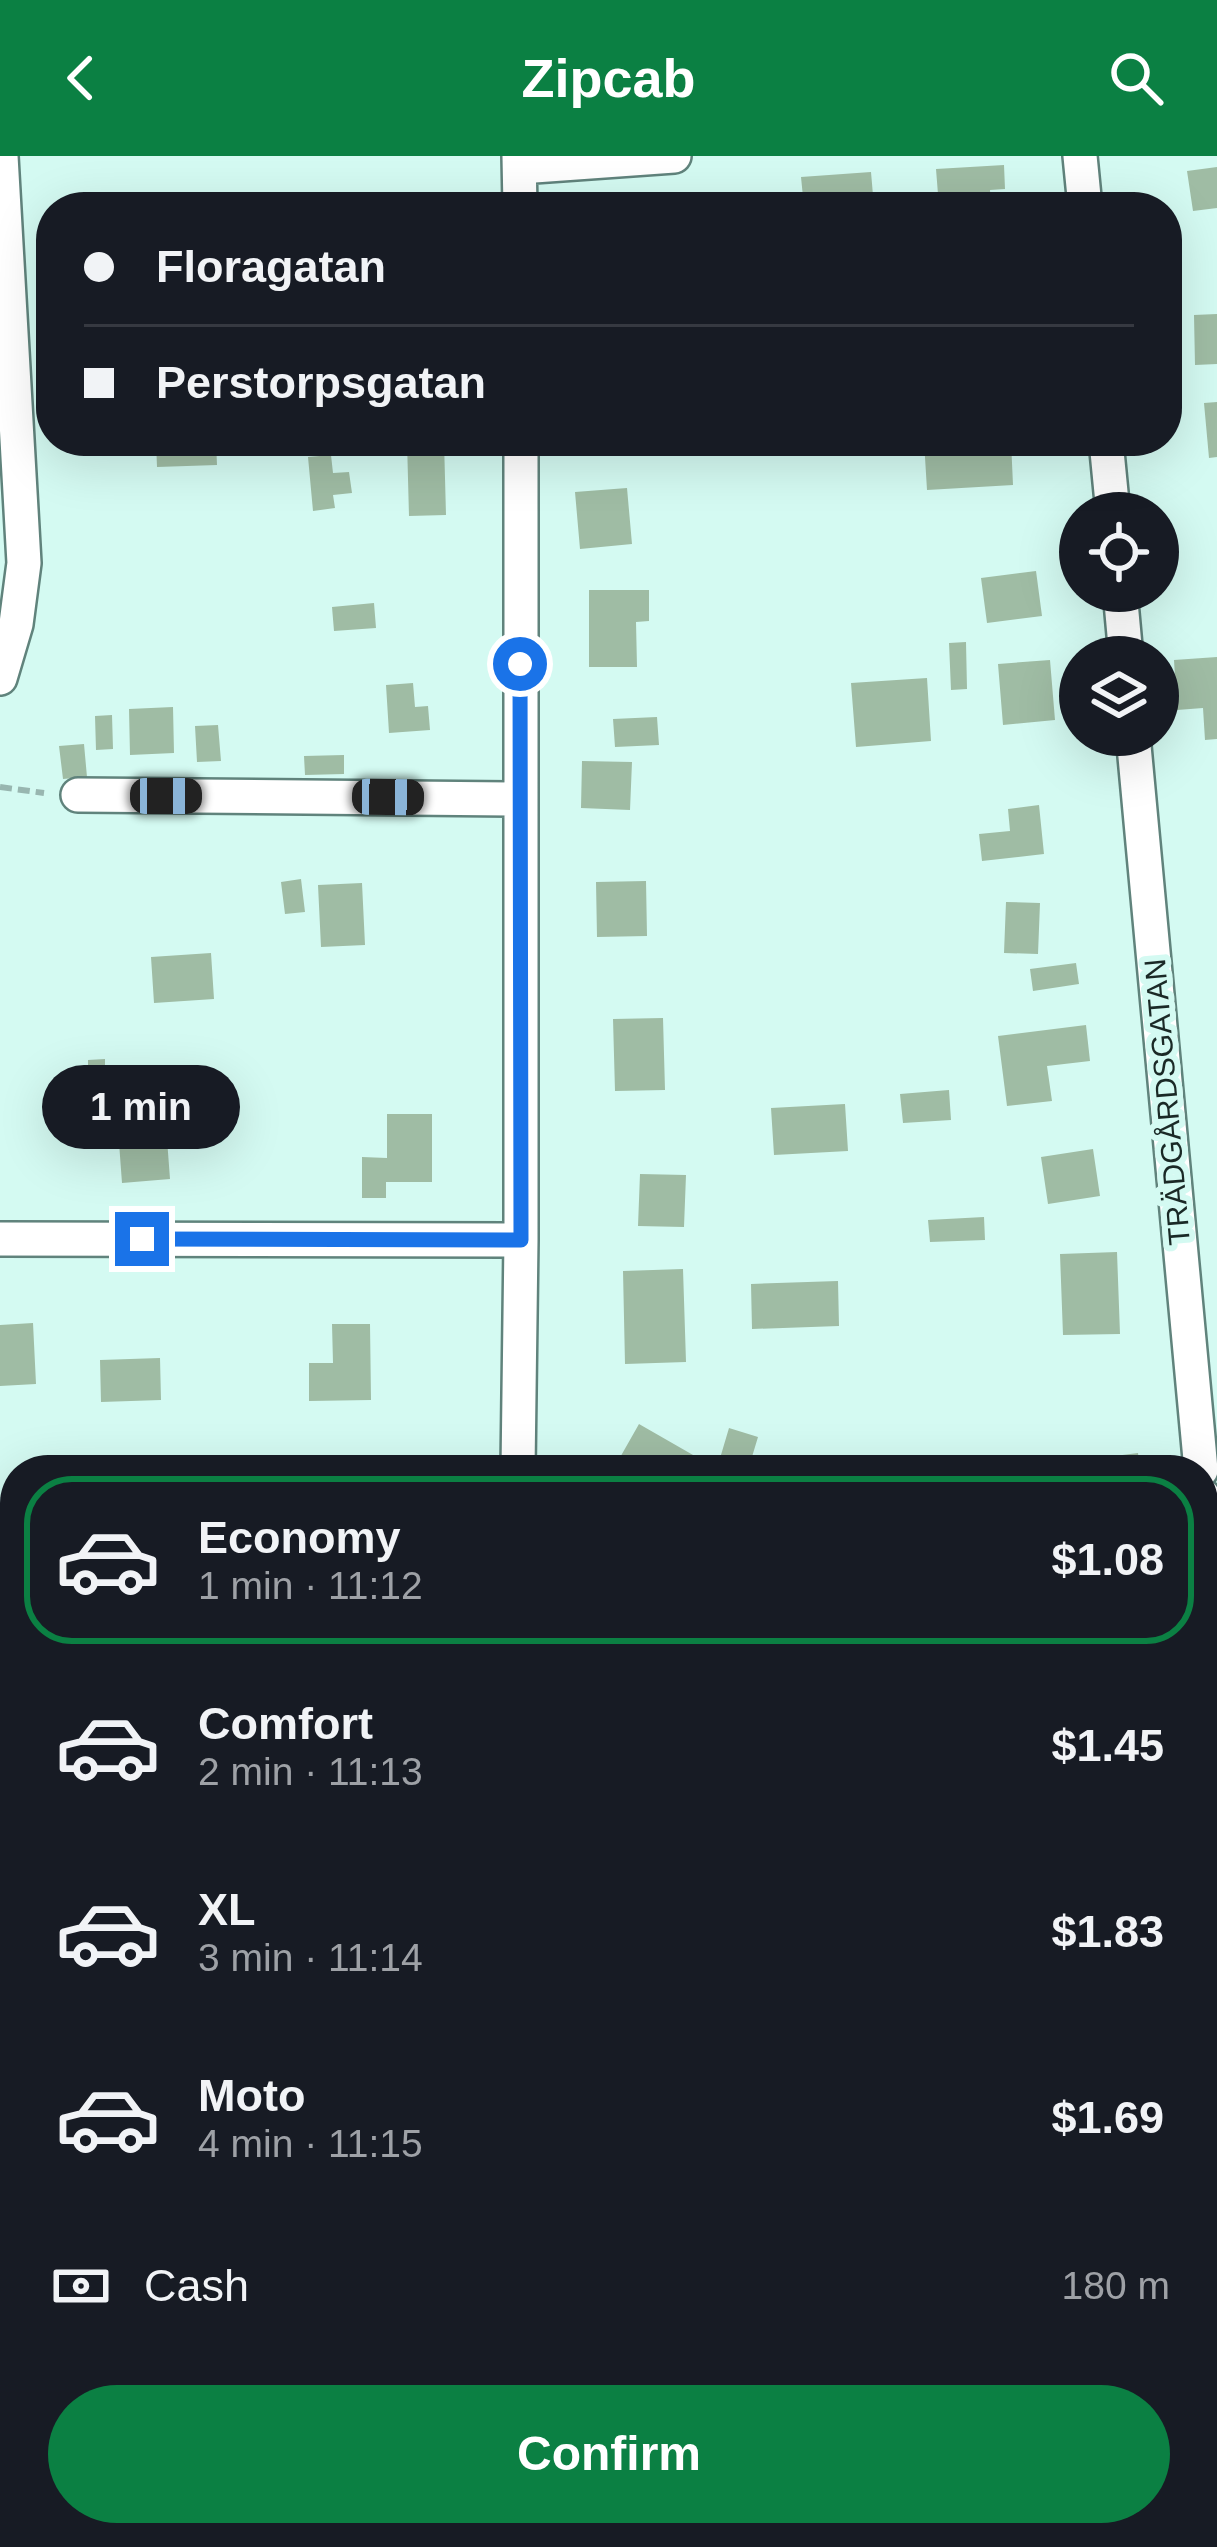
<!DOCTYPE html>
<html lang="en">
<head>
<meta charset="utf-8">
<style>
	body { margin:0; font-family:Arial,sans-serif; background:#20242c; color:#f1f3f6; height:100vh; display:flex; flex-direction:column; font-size:45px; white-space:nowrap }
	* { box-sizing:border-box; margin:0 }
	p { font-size:39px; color:#9ea1a6 }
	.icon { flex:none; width:66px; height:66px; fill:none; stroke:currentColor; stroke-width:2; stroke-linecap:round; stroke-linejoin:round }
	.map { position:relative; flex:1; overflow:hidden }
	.sheet { position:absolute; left:0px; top:1299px; width:1218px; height:1092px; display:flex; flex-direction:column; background:#171b24; border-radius:48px 48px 0 0; box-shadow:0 12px 48px #0002 }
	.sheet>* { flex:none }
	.banner { position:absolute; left:36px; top:36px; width:1146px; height:264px; border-radius:48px; box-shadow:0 12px 48px #0002; display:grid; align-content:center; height:264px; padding:0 48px; background:#171b24 }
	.tools { position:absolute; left:1059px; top:336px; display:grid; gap:24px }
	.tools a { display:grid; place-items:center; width:120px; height:120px; border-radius:50%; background:#171b24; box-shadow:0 12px 48px #0002; font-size:60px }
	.end { position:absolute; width:54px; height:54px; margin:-27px; border:15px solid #1a73e8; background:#fff; box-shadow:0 0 0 6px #fff }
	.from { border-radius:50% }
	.bubble { position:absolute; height:84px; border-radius:42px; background:#171b24; box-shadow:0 12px 48px #0002; font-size:39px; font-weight:700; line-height:84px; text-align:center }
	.car { position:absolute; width:36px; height:72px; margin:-36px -18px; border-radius:15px; box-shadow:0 0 9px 3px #0007; background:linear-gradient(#222 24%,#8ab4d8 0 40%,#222 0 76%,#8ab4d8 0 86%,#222 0) }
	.banner b { display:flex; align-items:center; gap:42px; height:114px; font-size:45px }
	.banner b+b { border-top:3px solid #363941 }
	.banner i { width:30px; height:30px; background:#f1f3f6 }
	ul { padding:21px 0 0; list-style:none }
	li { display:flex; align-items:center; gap:36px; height:168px; margin:0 24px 18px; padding:0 24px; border:6px solid transparent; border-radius:48px }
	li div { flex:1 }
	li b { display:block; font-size:45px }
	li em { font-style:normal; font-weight:700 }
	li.on { border-color:#0b8043 }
	li>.icon { width:108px; height:108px; stroke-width:1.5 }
	.pay { display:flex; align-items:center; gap:30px; height:132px; padding:0 48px; font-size:45px }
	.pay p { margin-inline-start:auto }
	.primary-button { display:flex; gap:24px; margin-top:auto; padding:24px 48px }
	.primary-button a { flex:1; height:138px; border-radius:72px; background:#0b8043; color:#fff; font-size:48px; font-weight:700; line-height:138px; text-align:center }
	header { display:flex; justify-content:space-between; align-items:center; height:156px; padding:0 48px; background:#0b8043; color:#fff; font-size:54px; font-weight:700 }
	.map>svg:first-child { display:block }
</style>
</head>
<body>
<header><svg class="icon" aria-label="back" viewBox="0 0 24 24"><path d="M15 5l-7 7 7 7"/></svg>Zipcab<svg class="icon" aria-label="search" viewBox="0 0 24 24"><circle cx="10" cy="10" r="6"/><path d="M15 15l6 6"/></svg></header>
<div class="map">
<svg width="1217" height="2391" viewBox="0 0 1217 2391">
	<rect width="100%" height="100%" fill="#d4faf2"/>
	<path fill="#9fbca4" d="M 1004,9 L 1005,33 L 990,34 L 991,51 L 939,51 L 936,13 Z
		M 1217,11 L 1217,52 L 1193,55 L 1187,15 Z
		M 871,16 L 874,51 L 804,51 L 801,21 Z
		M 338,41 L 339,51 L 298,51 L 298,42 Z
		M 1217,158 L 1217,208 L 1195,209 L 1194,159 Z
		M 1217,246 L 1217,301 L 1209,302 L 1204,247 Z
		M 156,285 L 216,285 L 217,309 L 157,311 Z
		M 407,285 L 444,285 L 446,359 L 409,360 Z
		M 924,285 L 1011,285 L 1013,329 L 927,334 Z
		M 331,299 L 333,317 L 349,316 L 352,337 L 333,339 L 335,352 L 313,355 L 308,301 Z
		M 627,332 L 632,388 L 580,393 L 575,336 Z
		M 1036,415 L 1042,460 L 987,467 L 981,422 Z
		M 589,434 L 649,434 L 649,465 L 636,466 L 637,511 L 589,511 Z
		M 374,447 L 376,472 L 334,475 L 332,451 Z
		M 966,486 L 967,533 L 951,534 L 949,487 Z
		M 1217,501 L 1217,583 L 1205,584 L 1203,552 L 1177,554 L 1174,504 Z
		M 1050,504 L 1055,564 L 1003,569 L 998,508 Z
		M 927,522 L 931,585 L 856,591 L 851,527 Z
		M 413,527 L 415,551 L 428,550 L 430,574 L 389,577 L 386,529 Z
		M 173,551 L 174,597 L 130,599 L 129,553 Z
		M 112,559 L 113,593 L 96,594 L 95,560 Z
		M 657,561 L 659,589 L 615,591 L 613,563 Z
		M 218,569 L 221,605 L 197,606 L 195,570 Z
		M 84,588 L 87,621 L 63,623 L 59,590 Z
		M 344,599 L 344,618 L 305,619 L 304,600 Z
		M 582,605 L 632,606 L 630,654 L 581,652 Z
		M 1039,649 L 1044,698 L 982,705 L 979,678 L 1010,675 L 1008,653 Z
		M 301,723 L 305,756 L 285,758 L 281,726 Z
		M 646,725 L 647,780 L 597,781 L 596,726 Z
		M 362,727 L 365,789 L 321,791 L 318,729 Z
		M 1006,746 L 1040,747 L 1038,798 L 1004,797 Z
		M 211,797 L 214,843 L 154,847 L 151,801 Z
		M 1076,807 L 1079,828 L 1033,835 L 1030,813 Z
		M 663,862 L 665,934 L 615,935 L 613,863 Z
		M 1086,869 L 1090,905 L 1047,910 L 1052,945 L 1007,950 L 998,880 Z
		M 105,903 L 105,954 L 88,954 L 88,904 Z
		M 949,934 L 951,964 L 903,967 L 900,938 Z
		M 164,943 L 170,1023 L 122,1027 L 116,946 Z
		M 845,948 L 848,995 L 774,999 L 771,952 Z
		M 387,958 L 432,958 L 432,1026 L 386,1026 L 386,1042 L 362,1042 L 362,1001 L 387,1002 Z
		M 1093,993 L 1100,1040 L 1048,1048 L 1041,1001 Z
		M 640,1018 L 686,1019 L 684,1071 L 638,1070 Z
		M 984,1061 L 985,1084 L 930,1086 L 928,1064 Z
		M 1117,1096 L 1120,1178 L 1063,1179 L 1060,1098 Z
		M 683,1113 L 686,1206 L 625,1208 L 623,1115 Z
		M 838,1125 L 839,1170 L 752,1173 L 751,1128 Z
		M 33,1167 L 36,1228 L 0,1230 L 0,1169 Z
		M 332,1168 L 370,1168 L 371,1244 L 309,1245 L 309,1207 L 333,1207 Z
		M 160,1202 L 161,1244 L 101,1246 L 100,1204 Z
		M 639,1268 L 700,1303 L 693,1314 L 634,1314 L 618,1305 Z
		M 729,1272 L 758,1281 L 748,1314 L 735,1314 L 718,1309 Z
		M 1138,1297 L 1140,1314 L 1061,1314 L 1060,1307 Z
		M 15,1583 L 15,1652 L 0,1637 L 0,1598 Z
		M 15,1881 L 15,1920 L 0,1936 L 0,1897 Z
		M 1211,2155 L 1217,2165 L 1217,2209 L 1210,2213 L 1203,2202 L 1203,2160 Z
		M 15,2220 L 15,2270 L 0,2280 L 0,2230 Z
		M 54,2376 L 100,2376 L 109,2391 L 31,2391 Z
		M 175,2376 L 224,2376 L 203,2391 L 185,2391 Z
		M 504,2376 L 583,2376 L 593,2391 L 514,2391 Z"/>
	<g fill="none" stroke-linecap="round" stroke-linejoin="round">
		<g stroke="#60837c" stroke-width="38">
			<path id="minor" d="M 519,0 L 520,51
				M 1080,0 L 1085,51
				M 520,11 L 674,0
				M 1106,285 L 1113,357
				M 1120,435 L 1126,501
				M 0,522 L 16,468 L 24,407 L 1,0
				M 1133,579 L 1201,1314
				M 78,639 L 520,643
				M 0,1083 L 521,1084
				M 518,1314 L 521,1084 L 521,285
				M 1203,1340 L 1217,1492
				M 0,1421 L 15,1442
				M 1203,1671 L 1217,1678
				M 0,1833 L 15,1818
				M 0,2354 L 15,2344"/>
		</g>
		<g stroke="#60837c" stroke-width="46">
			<path id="tertiary" d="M 1203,2320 L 1217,2316
				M 929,2391 L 987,2376"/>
		</g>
		<path stroke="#98b6b0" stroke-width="6" stroke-dasharray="12 6" stroke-linecap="butt" d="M 0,631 L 44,637
			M 339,2376 L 349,2391
			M 488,2376 L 498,2391
			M 696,2376 L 704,2391
			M 363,2391 L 385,2376
			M 815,2391 L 874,2376
			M 1062,2391 L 1118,2376"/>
		<use href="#minor" stroke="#fff" stroke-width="33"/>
		<use href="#tertiary" stroke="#fff" stroke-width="42"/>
	</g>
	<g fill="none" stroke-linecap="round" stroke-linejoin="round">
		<path stroke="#1a73e8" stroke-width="15" d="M 142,1083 L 521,1084 L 520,508"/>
	</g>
	<g text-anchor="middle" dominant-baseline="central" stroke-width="12" stroke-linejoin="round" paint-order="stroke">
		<g font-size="30" fill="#1a2926" stroke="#d4faf2">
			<text transform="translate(1167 946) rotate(-95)">TRÄDGÅRDSGATAN</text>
		</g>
	</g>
</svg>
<div class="tools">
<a><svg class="icon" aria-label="locate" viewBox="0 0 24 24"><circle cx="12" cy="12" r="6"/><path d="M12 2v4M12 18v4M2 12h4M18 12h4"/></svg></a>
<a><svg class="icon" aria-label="layers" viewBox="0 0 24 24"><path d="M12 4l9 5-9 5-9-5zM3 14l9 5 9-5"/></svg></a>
</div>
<i class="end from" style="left:520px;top:508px"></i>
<i class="end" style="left:142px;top:1083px"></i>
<div class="bubble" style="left:42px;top:909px;width:198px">1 min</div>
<i class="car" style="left:166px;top:640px;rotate:90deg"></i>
<i class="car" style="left:388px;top:641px;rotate:91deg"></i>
<div class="banner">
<b><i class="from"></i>Floragatan</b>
<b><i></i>Perstorpsgatan</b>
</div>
<section class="sheet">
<ul>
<li class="on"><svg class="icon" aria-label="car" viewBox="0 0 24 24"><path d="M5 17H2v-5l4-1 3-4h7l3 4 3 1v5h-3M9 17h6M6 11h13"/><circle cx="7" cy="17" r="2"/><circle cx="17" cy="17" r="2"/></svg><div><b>Economy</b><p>1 min · 11:12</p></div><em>$1.08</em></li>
<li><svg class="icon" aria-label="car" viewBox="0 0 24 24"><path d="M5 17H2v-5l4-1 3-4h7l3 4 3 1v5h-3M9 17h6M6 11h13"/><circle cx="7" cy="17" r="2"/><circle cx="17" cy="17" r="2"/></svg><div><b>Comfort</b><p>2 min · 11:13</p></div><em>$1.45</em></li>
<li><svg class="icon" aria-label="car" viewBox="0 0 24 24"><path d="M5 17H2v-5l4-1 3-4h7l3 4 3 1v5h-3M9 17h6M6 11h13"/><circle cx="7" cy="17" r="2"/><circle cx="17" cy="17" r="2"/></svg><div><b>XL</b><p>3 min · 11:14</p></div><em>$1.83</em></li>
<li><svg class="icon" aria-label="car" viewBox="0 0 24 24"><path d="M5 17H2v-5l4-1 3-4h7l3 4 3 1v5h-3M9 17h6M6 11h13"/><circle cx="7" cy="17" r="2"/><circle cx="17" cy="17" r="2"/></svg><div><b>Moto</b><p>4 min · 11:15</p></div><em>$1.69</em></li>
</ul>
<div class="pay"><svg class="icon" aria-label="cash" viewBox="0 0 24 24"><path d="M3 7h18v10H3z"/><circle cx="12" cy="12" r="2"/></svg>Cash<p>180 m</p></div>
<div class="primary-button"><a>Confirm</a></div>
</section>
</div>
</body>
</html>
